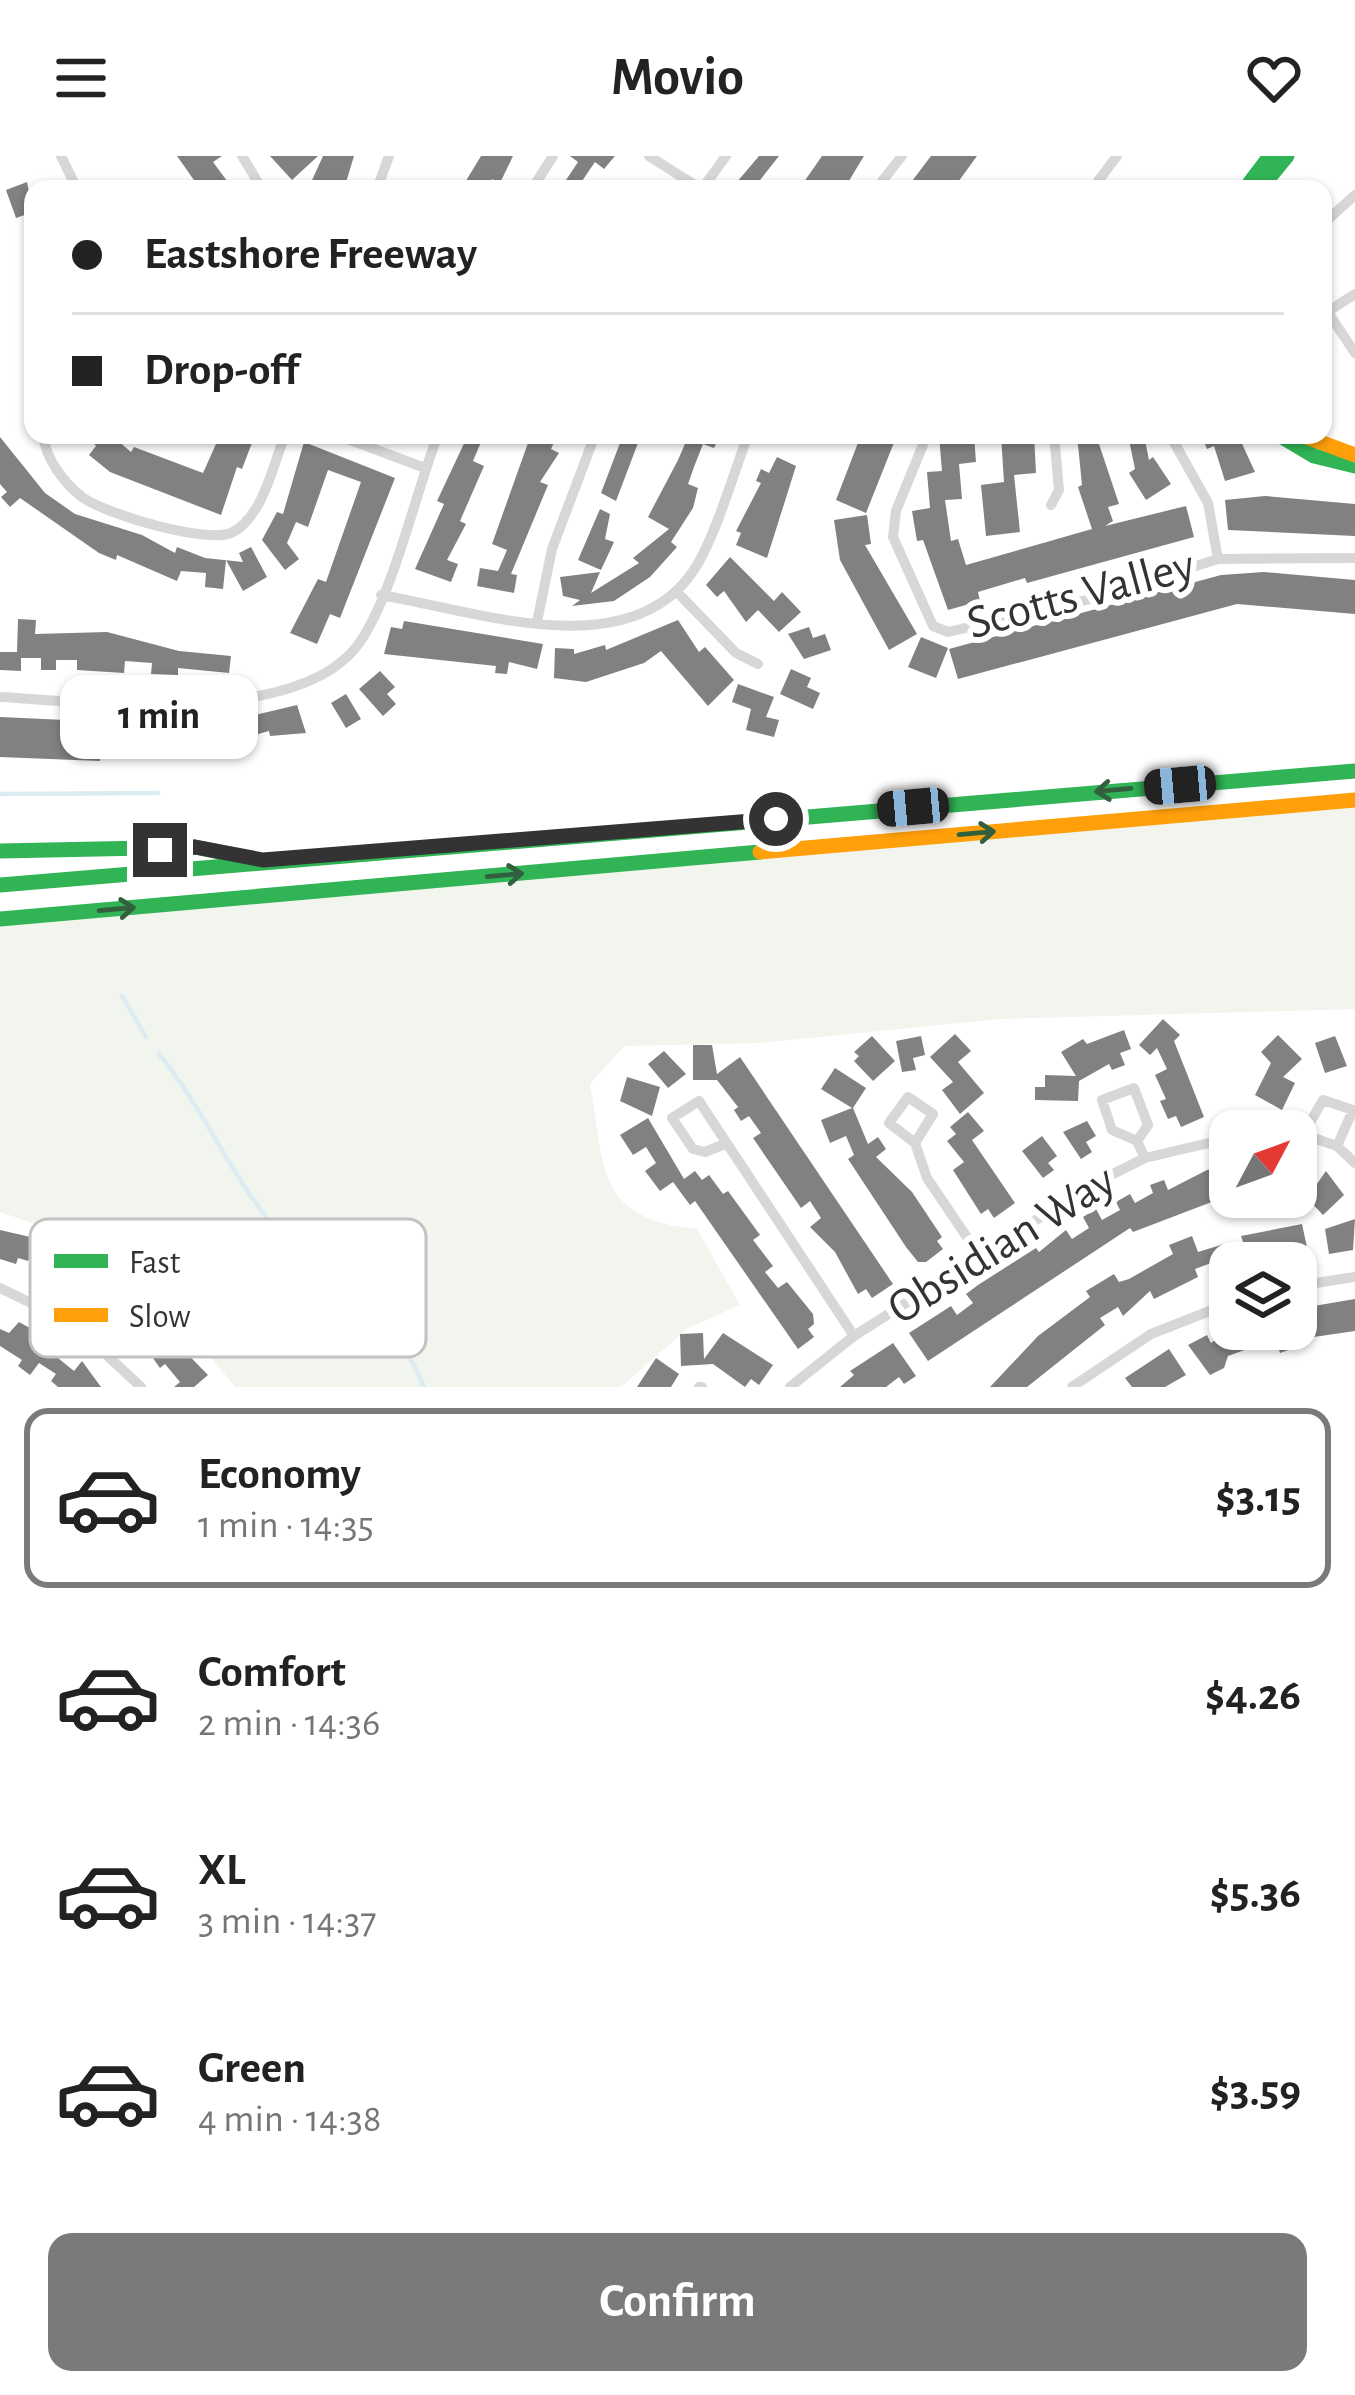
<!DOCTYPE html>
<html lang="en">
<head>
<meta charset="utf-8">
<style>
	body { margin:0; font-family:"Alegreya Sans",sans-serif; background:#f2f2f2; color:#222; height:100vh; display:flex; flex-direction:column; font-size:45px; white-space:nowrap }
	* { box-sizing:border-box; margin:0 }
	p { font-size:39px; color:#767676 }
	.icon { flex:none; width:66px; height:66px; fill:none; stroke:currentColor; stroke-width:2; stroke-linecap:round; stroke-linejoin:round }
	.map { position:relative; height:1231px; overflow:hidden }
	.drawer { display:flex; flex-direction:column; background:#fff; flex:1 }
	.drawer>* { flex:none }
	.guide { position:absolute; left:24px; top:24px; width:1308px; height:264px; border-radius:24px; box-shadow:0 3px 9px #0004; display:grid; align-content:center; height:264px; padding:0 48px; background:#fff }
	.needle { width:78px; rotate:49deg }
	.controls { position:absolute; left:1209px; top:954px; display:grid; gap:24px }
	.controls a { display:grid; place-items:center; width:108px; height:108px; border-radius:24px; background:#fff; box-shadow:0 3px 9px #0004; font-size:60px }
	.end { position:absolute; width:54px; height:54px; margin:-27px; border:15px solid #333; background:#fff; box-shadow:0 0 0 6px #fff }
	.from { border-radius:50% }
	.bubble { position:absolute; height:84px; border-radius:24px; background:#fff; box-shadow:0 3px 9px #0004; font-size:39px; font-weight:700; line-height:84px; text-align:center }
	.car { position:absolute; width:36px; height:72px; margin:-36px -18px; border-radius:15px; box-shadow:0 0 9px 3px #0007; background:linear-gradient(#222 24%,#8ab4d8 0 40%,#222 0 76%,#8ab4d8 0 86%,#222 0) }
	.guide b { display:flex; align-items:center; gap:42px; height:114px; font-size:45px }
	.guide b+b { border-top:3px solid #e0e0e0 }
	.guide i { width:30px; height:30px; background:#222 }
	ul { padding:21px 0 0; list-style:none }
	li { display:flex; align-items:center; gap:36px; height:180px; margin:0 24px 18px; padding:0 24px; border:6px solid transparent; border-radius:24px }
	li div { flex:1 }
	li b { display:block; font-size:45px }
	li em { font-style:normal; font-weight:700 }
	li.current { border-color:#7a7a7a }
	li>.icon { width:108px; height:108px; stroke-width:1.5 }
	.cta { display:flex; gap:24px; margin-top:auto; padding:24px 48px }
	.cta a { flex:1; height:138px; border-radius:24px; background:#7a7a7a; color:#fff; font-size:48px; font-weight:700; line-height:138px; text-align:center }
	header { display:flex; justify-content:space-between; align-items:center; height:156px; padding:0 48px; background:#fff; font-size:54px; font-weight:700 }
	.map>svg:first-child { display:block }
</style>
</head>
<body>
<header><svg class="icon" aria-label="menu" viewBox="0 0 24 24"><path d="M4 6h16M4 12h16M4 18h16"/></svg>Movio<svg class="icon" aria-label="heart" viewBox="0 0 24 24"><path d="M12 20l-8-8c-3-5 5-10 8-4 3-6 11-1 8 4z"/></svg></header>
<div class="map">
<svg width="1355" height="1231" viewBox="0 0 1355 1231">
	<rect width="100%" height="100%" fill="#fff"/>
	<path fill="#f1f5ed" d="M 1355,644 L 1355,853 L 1001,863 L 759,887 L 624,890 L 590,928 C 605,1013 596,1063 697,1073 L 740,1149 L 688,1172 L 621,1231 L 235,1231 C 157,1132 122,1096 0,1056 L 0,767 Z"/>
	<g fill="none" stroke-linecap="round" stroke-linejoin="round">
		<path stroke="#ddebf3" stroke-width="4.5" d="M 0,638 L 158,637
			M 122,840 L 146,881
			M 159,898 C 203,952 229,1016 273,1070 C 322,1129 395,1154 424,1231"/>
	</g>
	<path fill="#818181" d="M 177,0 L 222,0 L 213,6 L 233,33 L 187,33 L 196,27 Z
		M 270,0 L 318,0 L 292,24 Z
		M 323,0 L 354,0 L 344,33 L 308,33 Z
		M 481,0 L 513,0 L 500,27 L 492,23 L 488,31 L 492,33 L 461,33 Z
		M 570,0 L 615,0 L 604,13 L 595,6 L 582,25 L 595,33 L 560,33 L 578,6 Z
		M 759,0 L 779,0 L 753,33 L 731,33 Z
		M 822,0 L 864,0 L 844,33 L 799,33 Z
		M 931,0 L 977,0 L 953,33 L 906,33 Z
		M 27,26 L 33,56 L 16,62 L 6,34 Z
		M 86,279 L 111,279 L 131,296 L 134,291 L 203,317 L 220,279 L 255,279 L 242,313 L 237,311 L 221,359 L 110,316 L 89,299 L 96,290 Z
		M 468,279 L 484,279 L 473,305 L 484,310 L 460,365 L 466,368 L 447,404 L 458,408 L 451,426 L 415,413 L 444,348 L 437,345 Z
		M 514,279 L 551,279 L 556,282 L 551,293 L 559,297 L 540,326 L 548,329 L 511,418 L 517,419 L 514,437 L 477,430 L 480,412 L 498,415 L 507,394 L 492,388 L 528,287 Z
		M 623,279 L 641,279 L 616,345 L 601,337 Z
		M 683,279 L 720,279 L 714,292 L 703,288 L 694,311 L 688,328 L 698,332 L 693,352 L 671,386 L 677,391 L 650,421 L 614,445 L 572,450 L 580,444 L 563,440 L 560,421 L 600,416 L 591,437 L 639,407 L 633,402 L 669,373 L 648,361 L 678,304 L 688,281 Z
		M 861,279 L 897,279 L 866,357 L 836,344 Z
		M 974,279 L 976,306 L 959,308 L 962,343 L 945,344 L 951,385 L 958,383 L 966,409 L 1092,373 L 1078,331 L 1082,329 L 1077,279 L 1096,279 L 1119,348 L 1108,351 L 1113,365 L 1105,370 L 1186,350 L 1194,381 L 1027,427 L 1025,422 L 978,436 L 980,445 L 948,454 L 923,384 L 917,385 L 912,355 L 930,352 L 927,316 L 942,315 L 939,280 Z
		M 1001,279 L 1034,279 L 1036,317 L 1014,319 L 1020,376 L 986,380 L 981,329 L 1004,326 Z
		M 1128,279 L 1144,279 L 1149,304 L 1153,301 L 1171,328 L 1146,344 L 1129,317 L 1135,313 Z
		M 1201,279 L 1238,279 L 1255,316 L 1225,325 L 1214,290 L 1207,293 Z
		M 0,281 L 45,337 L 75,358 L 142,379 L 175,397 L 177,391 L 205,402 L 243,406 L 239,397 L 251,391 L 267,421 L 243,435 L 226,404 L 223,433 L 205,431 L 206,417 L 181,415 L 177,425 L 117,399 L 116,404 L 99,397 L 20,342 L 10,351 L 1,341 L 7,336 L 0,328 Z
		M 304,286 L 395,322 L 340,462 L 330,458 L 317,488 L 290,477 L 318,423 L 326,426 L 361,326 L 328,314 L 308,371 L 296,366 L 287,387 L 299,403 L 285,414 L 262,384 L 277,356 L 283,358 Z
		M 777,301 L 796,310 L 767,402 L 736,389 L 741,377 L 736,375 L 761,327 L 756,325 L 761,313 L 769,317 Z
		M 1265,340 L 1355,348 L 1355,380 L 1228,374 L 1225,344 Z
		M 600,353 L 610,358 L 605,383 L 614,386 L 601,414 L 578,404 Z
		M 867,359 L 871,388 L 865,389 L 917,478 L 889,494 L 840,404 L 834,364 Z
		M 730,401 L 774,445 L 782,436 L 801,456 L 779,476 L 758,454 L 746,466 L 724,435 L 717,441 L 706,429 Z
		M 1264,416 L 1355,424 L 1355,458 L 1237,448 L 958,523 L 949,493 L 1221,419 Z
		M 18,463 L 36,464 L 35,478 L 107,476 L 179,495 L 231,500 L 229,517 L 178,512 L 178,519 L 151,518 L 152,507 L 125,505 L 124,517 L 77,514 L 77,504 L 56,504 L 56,514 L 41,514 L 41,502 L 21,502 L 21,515 L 0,514 L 0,496 L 17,496 Z
		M 678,464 L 699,496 L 705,491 L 734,524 L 708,550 L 661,495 L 644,507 L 586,526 L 554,522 L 555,492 L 574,493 L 574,498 L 605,489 L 606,494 Z
		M 404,465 L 543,488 L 537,513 L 509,506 L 507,518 L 495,517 L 496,510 L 384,498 L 391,471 L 402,473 Z
		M 809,471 L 813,482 L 825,478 L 831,494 L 804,503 L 788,478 Z
		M 921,481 L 948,492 L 936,522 L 908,511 Z
		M 791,513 L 811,522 L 807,531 L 820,537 L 813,553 L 780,538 Z
		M 380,515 L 395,531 L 387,538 L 396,548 L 383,560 L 359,533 Z
		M 738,528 L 774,541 L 766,561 L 779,564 L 774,581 L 746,574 L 751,553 L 732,546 Z
		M 346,538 L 361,563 L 346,572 L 331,547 Z
		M 297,549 L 306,577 L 270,580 L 269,575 L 227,587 L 221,567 Z
		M 0,561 L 198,570 L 198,565 L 212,566 L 210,603 L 101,595 L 100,605 L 0,601 Z
		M 1163,863 L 1180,879 L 1174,885 L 1204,961 L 1181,971 L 1176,960 L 1168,963 L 1160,945 L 1166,943 L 1155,919 L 1167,913 L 1157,892 L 1150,899 L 1139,889 Z
		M 1124,874 L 1131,893 L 1120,897 L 1125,909 L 1112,914 L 1109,908 L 1079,925 L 1078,945 L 1035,944 L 1035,931 L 1045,931 L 1045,919 L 1076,920 L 1061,896 L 1083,883 L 1087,888 Z
		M 955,878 L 971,895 L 958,906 L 984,937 L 960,958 L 942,934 L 953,926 L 930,901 Z
		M 1278,879 L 1302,903 L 1283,921 L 1295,927 L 1282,954 L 1255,939 L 1271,907 L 1261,896 Z
		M 872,880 L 895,905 L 873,925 L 854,905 L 859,900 L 854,896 Z
		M 921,880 L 925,899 L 913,902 L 916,914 L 902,916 L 896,885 Z
		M 1335,880 L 1347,910 L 1325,917 L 1315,887 Z
		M 693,889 L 712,889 L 717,918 L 740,901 L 893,1128 L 872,1142 L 866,1133 L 858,1138 L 835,1096 L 810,1071 L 821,1062 L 810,1045 L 801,1052 L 753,982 L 761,977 L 749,960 L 741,965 L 734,954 L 738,951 L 717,924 L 693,924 Z
		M 664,895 L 686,918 L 668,932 L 648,908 Z
		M 835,912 L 866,932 L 853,952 L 868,988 L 878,981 L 886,993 L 876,1001 L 912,1036 L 942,1081 L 937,1085 L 943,1093 L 926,1106 L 918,1106 L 906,1091 L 848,1003 L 854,999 L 846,980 L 830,987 L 821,964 L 852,952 L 821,933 Z
		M 627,921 L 660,931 L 652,960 L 620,945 Z
		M 968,956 L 984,975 L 972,984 L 1015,1047 L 994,1062 L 988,1053 L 981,1058 L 953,1014 L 964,1006 L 947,985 L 956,978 L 950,971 Z
		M 648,962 L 684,1023 L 695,1015 L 702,1024 L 709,1019 L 723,1038 L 728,1035 L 760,1079 L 753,1084 L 773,1110 L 765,1116 L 778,1132 L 787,1126 L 813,1158 L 814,1168 L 808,1173 L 814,1181 L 798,1193 L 695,1045 L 690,1049 L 673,1026 L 660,1035 L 645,1015 L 656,1007 L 646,991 L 633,999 L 620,979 Z
		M 1087,965 L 1096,980 L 1086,986 L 1092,996 L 1081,1003 L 1063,976 Z
		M 1042,980 L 1057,1000 L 1048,1007 L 1054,1014 L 1043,1022 L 1022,995 Z
		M 1230,1011 L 1230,1039 L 1133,1076 L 1130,1072 L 928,1205 L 909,1177 L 951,1150 L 957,1159 L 973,1147 L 966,1138 L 978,1129 L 1036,1092 L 1039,1096 L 1066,1074 L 1072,1083 L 1089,1072 L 1083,1061 L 1096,1053 L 1102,1064 L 1120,1054 L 1116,1046 L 1130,1038 L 1135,1047 L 1153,1037 L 1150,1029 L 1164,1024 L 1168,1034 L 1207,1014 Z
		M 1326,1015 L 1344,1039 L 1323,1059 L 1307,1042 Z
		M 1355,1063 L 1353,1094 L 1329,1098 L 1325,1073 Z
		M 1302,1068 L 1308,1096 L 1285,1101 L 1282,1088 L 1261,1095 L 1264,1102 L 1250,1107 L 1241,1080 Z
		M 0,1074 L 39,1083 L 80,1108 L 82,1104 L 113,1118 L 136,1135 L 134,1139 L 159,1163 L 156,1166 L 208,1219 L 194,1231 L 174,1231 L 180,1226 L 165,1208 L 160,1212 L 135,1177 L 132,1180 L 103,1156 L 109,1147 L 92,1135 L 83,1131 L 78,1139 L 56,1126 L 44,1119 L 48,1111 L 30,1100 L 28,1105 L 18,1102 L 16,1108 L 0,1103 Z
		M 1192,1080 L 1198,1096 L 1224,1088 L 1230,1115 L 1218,1118 L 1214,1106 L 1195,1113 L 1198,1121 L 1154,1143 L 1150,1135 L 1123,1160 L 1118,1151 L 1100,1162 L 1105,1169 L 1027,1231 L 990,1231 L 1038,1180 L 1090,1141 L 1086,1135 L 1114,1118 L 1119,1126 L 1129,1123 L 1173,1098 L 1169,1089 Z
		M 1355,1143 L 1355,1175 L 1300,1183 L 1302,1189 L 1280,1197 L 1275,1183 L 1228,1200 L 1224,1212 L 1210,1219 L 1188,1189 L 1207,1179 L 1211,1187 L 1230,1173 L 1296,1173 L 1296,1153 Z
		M 19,1166 L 66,1192 L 58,1202 L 74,1215 L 82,1205 L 101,1231 L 58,1231 L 51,1225 L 56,1218 L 39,1207 L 30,1219 L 18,1210 L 22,1204 L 0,1190 L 0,1173 L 9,1177 Z
		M 703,1177 L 704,1203 L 723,1177 L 773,1209 L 759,1229 L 751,1223 L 745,1231 L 713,1208 L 681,1210 L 680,1178 Z
		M 893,1187 L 916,1220 L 904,1228 L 899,1221 L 886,1231 L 840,1231 L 854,1219 L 850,1215 Z
		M 1169,1193 L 1186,1219 L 1165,1231 L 1132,1231 L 1125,1222 Z
		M 656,1202 L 679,1218 L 671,1231 L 637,1231 Z"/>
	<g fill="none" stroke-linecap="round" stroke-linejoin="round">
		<path stroke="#d7d7d7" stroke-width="10" d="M 61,0 L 77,33
			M 242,0 L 262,33
			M 649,0 L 701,33
			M 377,33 L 389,0
			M 532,33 L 553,0
			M 702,33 L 726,0
			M 876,33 L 902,0
			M 1092,33 L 1117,0
			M 1323,68 L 1355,39
			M 1323,149 L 1355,197
			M 1323,167 L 1327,156 L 1355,138
			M 43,279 C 46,303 63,326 82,341 C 105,358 209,389 233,376 C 263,360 273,309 285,279
			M 337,279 L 425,312
			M 927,279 L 896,355 L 893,381 L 933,470 L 948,476 L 1095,442 L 1218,403 L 1355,402
			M 1170,279 L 1208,347 L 1218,403
			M 1051,349 L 1059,334 L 1054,279
			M 677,436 L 736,497 L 758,508
			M 381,439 C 480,456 644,516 702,400 C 721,363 733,319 748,279
			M 537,466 L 552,393 L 595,279
			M 0,541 C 91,546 301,572 360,486 C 394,436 415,338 438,279
			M 1259,975 L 1284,975
			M 1296,976 L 1337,990 L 1355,1007
			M 1304,977 L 1323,944 L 1353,954 L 1337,990
			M 1137,985 L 1112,974 L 1102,944 L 1134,932 L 1148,969 L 1137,985 L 1145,1002
			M 915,987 L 889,967 L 908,941 L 933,958 L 915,987 L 927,1022 L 979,1099
			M 725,988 L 705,996 L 693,993 L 672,962 L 699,945 L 854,1180
			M 1296,1130 L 1355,1121
			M 0,1132 L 72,1167 L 141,1231
			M 699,1231 L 702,1231
			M 790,1231 L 854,1180 L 1091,1029 L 1145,1002 L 1230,982
			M 1072,1231 L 1151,1178 L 1230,1147"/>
		<path stroke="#30b455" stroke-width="15" d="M 1245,33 L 1270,0
			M 1260,33 L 1287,0
			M 1279,279 L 1314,300 L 1355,310
			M 0,695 L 195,691 L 239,700
			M 0,729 L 1355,615
			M 0,763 L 760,696"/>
		<path stroke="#ff9f0a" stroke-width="15" d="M 1301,279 L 1355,299
			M 760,696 L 1355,644"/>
	</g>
	<defs><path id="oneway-shaft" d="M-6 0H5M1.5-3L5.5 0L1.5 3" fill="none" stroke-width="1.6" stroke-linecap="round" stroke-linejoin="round" transform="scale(3)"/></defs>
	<g stroke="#32603f">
		<use href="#oneway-shaft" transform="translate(1113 634) rotate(175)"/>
		<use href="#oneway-shaft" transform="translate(977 677) rotate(-5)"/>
		<use href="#oneway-shaft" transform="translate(505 719) rotate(-5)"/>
		<use href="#oneway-shaft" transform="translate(117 753) rotate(-5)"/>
	</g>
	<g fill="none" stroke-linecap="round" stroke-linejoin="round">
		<path stroke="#333" stroke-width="15" d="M 160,694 L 195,691 L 263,704 L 776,663"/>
	</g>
	<g text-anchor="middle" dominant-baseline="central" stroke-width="12" stroke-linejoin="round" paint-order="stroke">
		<g font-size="48" fill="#333" stroke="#fff">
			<text transform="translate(1081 439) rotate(-15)">Scotts Valley</text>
			<text transform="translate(1002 1089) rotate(-32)">Obsidian Way</text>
		</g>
	</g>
	<rect x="30" y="1063" width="396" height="138" rx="18" fill="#fff" stroke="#c2c2c2" stroke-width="3"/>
	<rect x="54" y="1098" width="54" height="14" fill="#30b455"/>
	<rect x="54" y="1152" width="54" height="14" fill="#ff9f0a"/>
	<g font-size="33" fill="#333">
		<text x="129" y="1117">Fast</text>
		<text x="129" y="1171">Slow</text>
	</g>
</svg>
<div class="controls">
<a><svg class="needle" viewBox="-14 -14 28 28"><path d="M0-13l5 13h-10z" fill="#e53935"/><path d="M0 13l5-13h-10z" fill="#767676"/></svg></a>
<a><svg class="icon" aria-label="layers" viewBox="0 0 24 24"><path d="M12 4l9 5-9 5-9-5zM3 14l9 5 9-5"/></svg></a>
</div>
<i class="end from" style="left:776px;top:663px"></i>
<i class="end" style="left:160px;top:694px"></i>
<div class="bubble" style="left:60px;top:519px;width:198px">1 min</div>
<i class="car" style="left:1180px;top:629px;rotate:265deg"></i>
<i class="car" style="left:913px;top:651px;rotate:265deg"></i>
<div class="guide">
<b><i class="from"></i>Eastshore Freeway</b>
<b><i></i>Drop-off</b>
</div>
</div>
<section class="drawer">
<ul>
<li class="current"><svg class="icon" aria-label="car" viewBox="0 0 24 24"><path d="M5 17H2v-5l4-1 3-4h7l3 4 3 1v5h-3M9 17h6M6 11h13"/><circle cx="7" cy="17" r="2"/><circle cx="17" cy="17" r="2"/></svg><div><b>Economy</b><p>1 min · 14:35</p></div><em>$3.15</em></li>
<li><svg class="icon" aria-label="car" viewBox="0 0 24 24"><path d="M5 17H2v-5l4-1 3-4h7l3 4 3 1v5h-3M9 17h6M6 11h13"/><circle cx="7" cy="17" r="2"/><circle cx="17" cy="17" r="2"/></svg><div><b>Comfort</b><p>2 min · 14:36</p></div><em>$4.26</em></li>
<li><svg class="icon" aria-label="car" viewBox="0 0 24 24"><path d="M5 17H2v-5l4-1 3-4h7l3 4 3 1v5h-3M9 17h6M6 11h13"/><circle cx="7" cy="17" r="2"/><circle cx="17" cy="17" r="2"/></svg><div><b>XL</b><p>3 min · 14:37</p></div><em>$5.36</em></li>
<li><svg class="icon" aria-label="car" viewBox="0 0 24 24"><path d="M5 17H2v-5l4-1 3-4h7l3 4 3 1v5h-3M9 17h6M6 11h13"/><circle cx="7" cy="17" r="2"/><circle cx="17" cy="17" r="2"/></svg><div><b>Green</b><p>4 min · 14:38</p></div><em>$3.59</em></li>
</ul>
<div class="cta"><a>Confirm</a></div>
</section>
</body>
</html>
